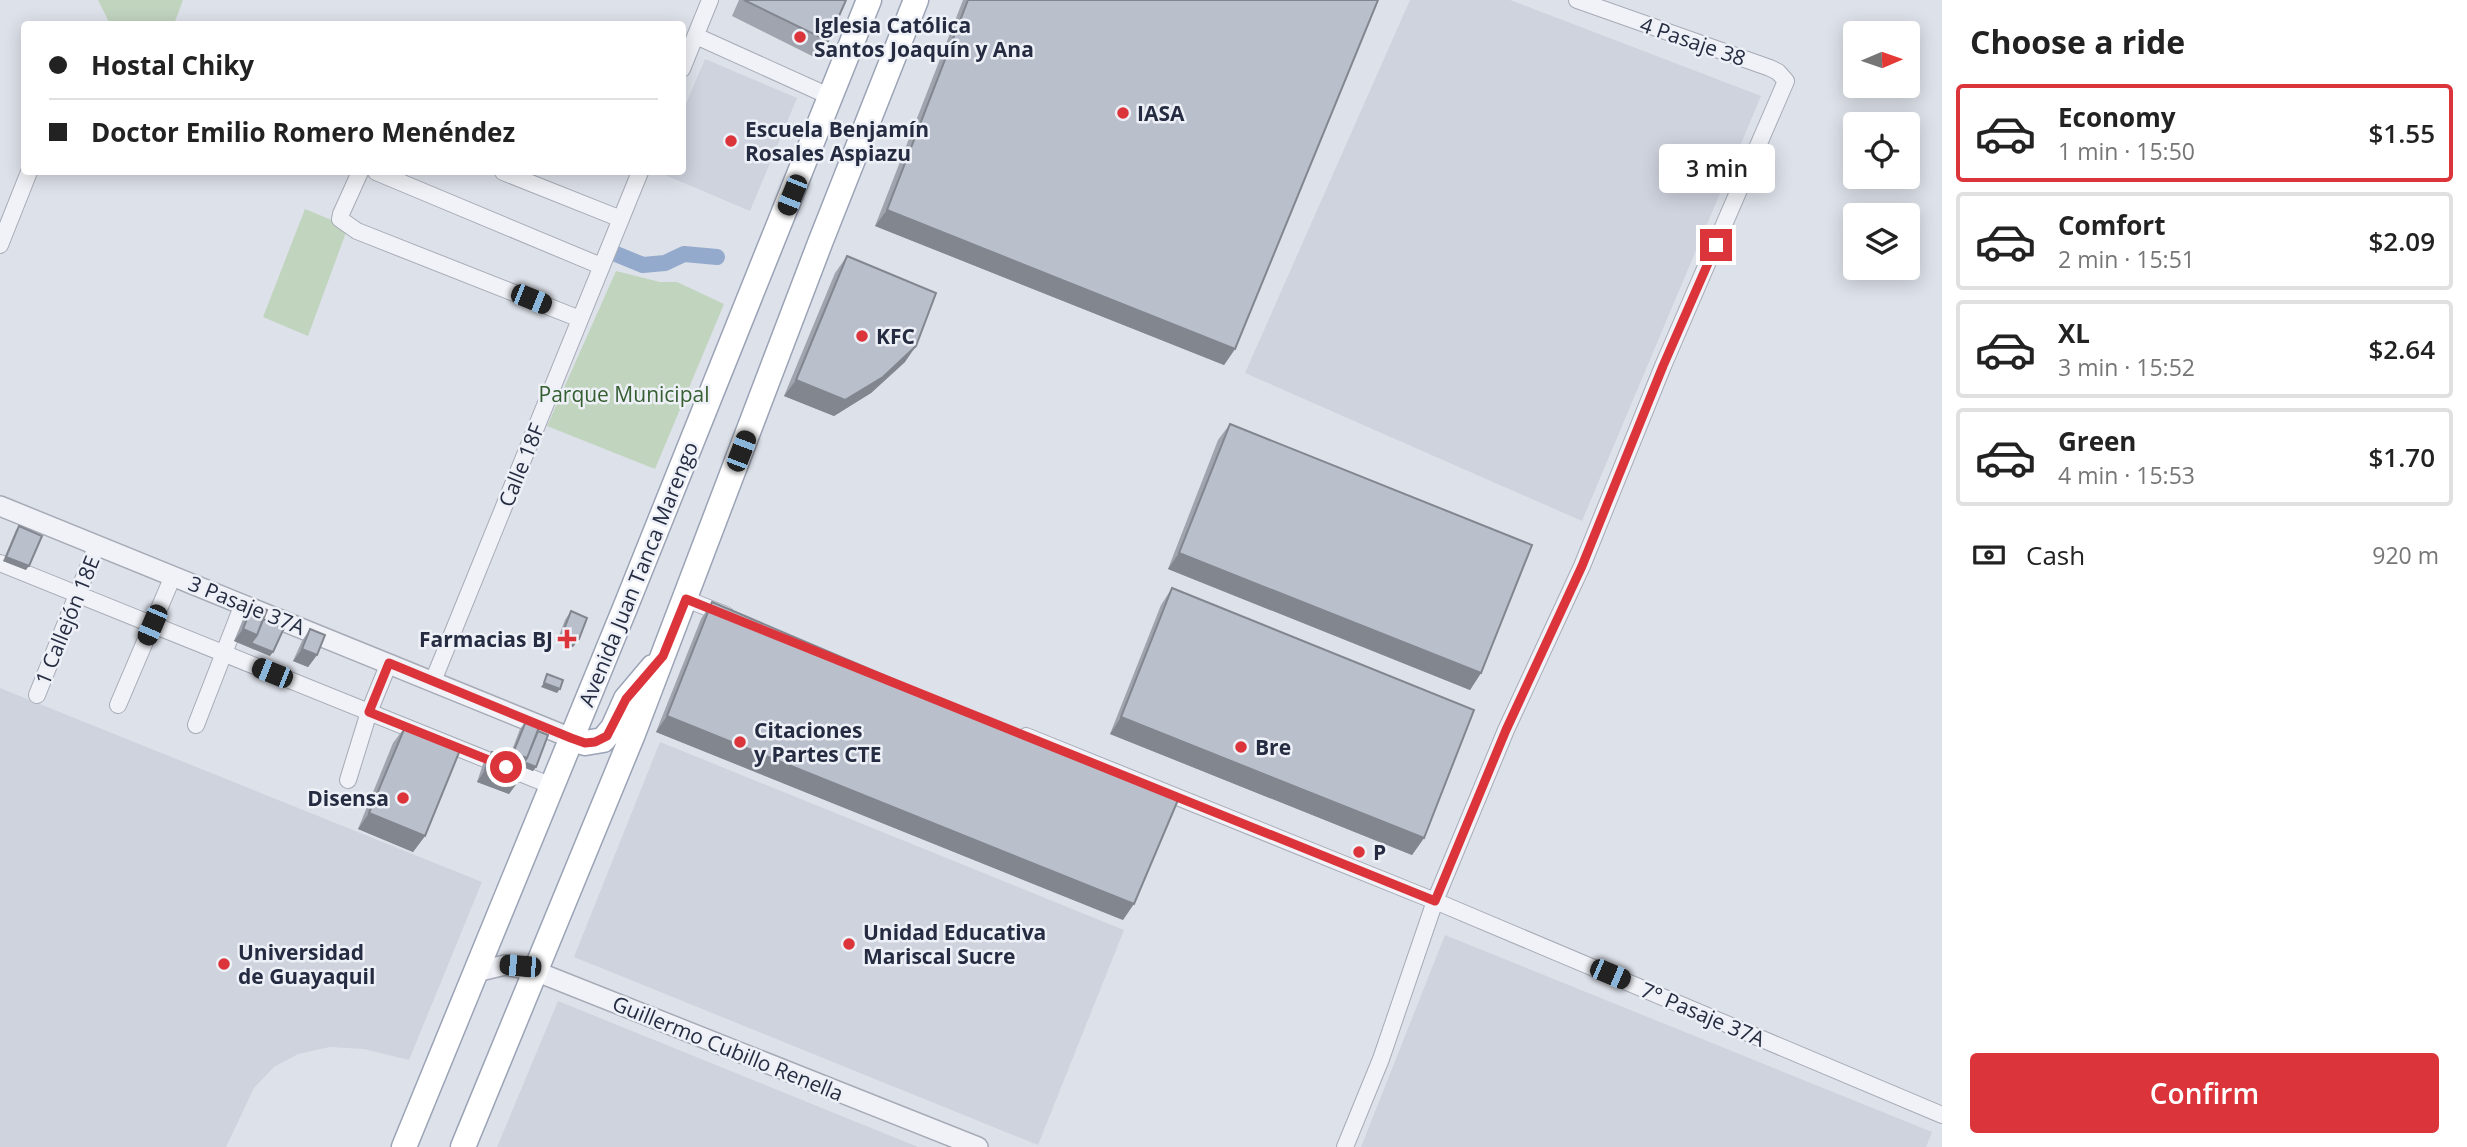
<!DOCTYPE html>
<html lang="en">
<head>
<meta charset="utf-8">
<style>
	body { margin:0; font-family:"Open Sans",sans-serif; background:#f2f2f2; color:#222; height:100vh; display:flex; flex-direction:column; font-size:26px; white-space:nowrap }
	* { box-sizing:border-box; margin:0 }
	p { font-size:23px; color:#767676 }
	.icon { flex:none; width:38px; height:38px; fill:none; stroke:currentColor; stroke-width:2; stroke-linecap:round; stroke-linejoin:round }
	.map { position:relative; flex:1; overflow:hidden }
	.panel { display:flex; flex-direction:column; background:#fff; width:525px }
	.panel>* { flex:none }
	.banner { position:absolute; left:21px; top:21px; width:665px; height:154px; border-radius:7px; box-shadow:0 4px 18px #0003; display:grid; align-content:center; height:154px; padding:0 28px; background:#fff }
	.needle { width:46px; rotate:88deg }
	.fabs { position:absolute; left:1843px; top:21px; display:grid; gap:14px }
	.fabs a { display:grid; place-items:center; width:77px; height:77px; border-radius:7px; background:#fff; box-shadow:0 4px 18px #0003; font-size:35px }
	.end { position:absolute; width:32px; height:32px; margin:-16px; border:9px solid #dc343b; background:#fff; box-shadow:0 0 0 4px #fff }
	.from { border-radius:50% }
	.bubble { position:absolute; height:49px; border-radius:7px; background:#fff; box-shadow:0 4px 18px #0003; font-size:23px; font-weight:600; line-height:49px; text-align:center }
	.car { position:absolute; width:21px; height:42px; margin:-21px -10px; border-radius:9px; box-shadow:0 0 5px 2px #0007; background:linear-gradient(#222 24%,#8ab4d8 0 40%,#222 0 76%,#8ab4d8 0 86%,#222 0) }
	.banner b { display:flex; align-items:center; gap:24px; height:66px; font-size:26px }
	.banner b+b { border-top:2px solid #e0e0e0 }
	.banner i { width:18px; height:18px; background:#222 }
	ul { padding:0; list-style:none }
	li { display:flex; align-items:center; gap:21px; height:98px; margin:0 14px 10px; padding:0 14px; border:4px solid #e0e0e0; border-radius:7px }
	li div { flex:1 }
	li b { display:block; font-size:26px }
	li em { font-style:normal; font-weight:600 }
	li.active { border-color:#dc343b }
	li>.icon { width:63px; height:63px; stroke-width:1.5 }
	h2 { padding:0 28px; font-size:32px; line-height:84px }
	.pay { display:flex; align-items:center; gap:18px; height:77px; padding:0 28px; font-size:26px }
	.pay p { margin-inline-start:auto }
	.action { display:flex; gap:14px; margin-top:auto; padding:14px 28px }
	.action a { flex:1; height:80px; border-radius:7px; background:#dc343b; color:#fff; font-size:28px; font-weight:600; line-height:80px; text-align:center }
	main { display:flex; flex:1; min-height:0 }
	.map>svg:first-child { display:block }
</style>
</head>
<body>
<main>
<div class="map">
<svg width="1942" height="1147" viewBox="0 0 1942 1147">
	<rect width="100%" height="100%" fill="#dde1e9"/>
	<path fill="#cfd3de" d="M 1410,0 L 1510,0 L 1761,96 L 1582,521 L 1245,373 Z
		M 705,59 L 797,98 L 750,211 L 658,172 L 682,172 L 683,111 Z
		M 0,688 L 482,882 L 409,1060 L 364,1049 L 330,1047 L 298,1054 L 274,1067 L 254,1088 L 226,1147 L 0,1147 Z
		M 660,742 L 1124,930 L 1038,1145 L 574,957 Z
		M 1445,935 L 1932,1132 L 1926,1147 L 1361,1147 Z
		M 558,1001 L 918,1147 L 497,1147 Z"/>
	<path fill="#c1d4be" d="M 98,0 L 183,0 L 174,24 L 106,24 L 108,20 Z
		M 305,209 L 348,227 L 308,336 L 263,317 Z
		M 616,271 L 660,282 L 677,282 L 724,304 L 655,469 L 547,426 Z"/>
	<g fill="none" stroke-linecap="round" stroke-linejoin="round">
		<path stroke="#94aacd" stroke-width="16" d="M 616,254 L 643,265 L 665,263 L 684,254 L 717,257"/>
		<g stroke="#a6abb7" stroke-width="18">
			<path id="minor" d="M 696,36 L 831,97
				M 682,69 L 710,0
				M 360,172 L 341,214 L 340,219 L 357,231 L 580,319
				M 376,172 L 601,266
				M 503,172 L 621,219
				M 0,245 L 29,172
				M 0,563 L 552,786
				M 686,599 L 726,615
				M 433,681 L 640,172
				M 37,695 L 97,545
				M 118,705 L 173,576
				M 196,725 L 243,604
				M 1026,736 L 1435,901 L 1942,1115
				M 348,780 L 369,712 L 389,663
				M 1345,1147 L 1381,1059 L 1435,901 L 1506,730 L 1582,566 L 1663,366 L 1786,81 L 1778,72 L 1770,68 L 1577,0"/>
		</g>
		<g stroke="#a6abb7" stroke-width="22">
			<path id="tertiary" d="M 0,506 L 571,738
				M 476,972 L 505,965 L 535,971 L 978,1147"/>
		</g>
		<g stroke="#9ba3b6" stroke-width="27">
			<path id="primary" d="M 571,738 L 585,743 L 603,740 L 613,728 L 626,699 L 653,667
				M 404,1147 L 625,608 L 869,0
				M 463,1147 L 633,734 L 820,243 L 916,0"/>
		</g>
		<use href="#minor" stroke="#f1f2f7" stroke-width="16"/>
		<use href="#tertiary" stroke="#f1f2f7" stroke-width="19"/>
		<use href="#primary" stroke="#fff" stroke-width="24"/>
	</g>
	<path fill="#a0a4af" d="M 739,0 L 846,0 L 828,41 L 816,58 L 732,16 Z
		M 963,0 L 1378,0 L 1235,349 L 1224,365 L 875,226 Z
		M 847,256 L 905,362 L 871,393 L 834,416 L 784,396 L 835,273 Z
		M 1230,424 L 1481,673 L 1470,690 L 1168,569 L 1218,440 Z
		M 19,526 L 26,570 L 3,561 L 16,530 Z
		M 1172,588 L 1424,838 L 1412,855 L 1110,734 L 1161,605 Z
		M 712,602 L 1123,920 L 656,732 L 701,619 Z
		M 253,604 L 263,619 L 270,656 L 234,641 L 244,617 Z
		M 571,611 L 579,639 L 573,647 L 557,641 L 565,620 Z
		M 310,629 L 317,655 L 308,667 L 293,661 L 302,641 Z
		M 526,721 L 538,731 L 536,767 L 533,771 L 523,767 L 509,794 L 477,782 L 483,764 L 492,752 L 509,758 L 520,729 Z
		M 405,727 L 425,836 L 413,852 L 358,829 L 393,743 Z"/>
	<path fill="#82868f" d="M 887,210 L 1235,349 L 1224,365 L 875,226 Z
		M 916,346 L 905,362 L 871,393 L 834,416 L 784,396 L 796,380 Z
		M 1179,553 L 1481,673 L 1470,690 L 1168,569 Z
		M 6,557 L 29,566 L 26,570 L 3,561 Z
		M 243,629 L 257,635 L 273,652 L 270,656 L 234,641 Z
		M 563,632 L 579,639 L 573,647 L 557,641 Z
		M 302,649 L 317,655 L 308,667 L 293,661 Z
		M 544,683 L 560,689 L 557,693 L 541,687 Z
		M 667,716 L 1134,904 L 1123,920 L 656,732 Z
		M 1121,717 L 1424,838 L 1412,855 L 1110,734 Z
		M 513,753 L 527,758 L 536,767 L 533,771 L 507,761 Z
		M 485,770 L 518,782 L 509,794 L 477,782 Z
		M 369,813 L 425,836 L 413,852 L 358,829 Z"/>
	<path fill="#babfcc" stroke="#82868f" stroke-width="2" d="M 744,0 L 846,0 L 828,41 Z
		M 968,0 L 1378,0 L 1235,349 L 887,210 Z
		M 847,256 L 936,293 L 916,346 L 883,377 L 845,400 L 796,380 Z
		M 1230,424 L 1532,545 L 1481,673 L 1179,553 Z
		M 19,526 L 42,536 L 29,566 L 6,557 Z
		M 1172,588 L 1474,710 L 1424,838 L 1121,717 Z
		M 712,602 L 1178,800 L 1134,904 L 667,716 Z
		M 253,604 L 267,610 L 257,635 L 243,629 Z
		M 571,611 L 587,618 L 579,639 L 563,632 Z
		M 263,619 L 284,628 L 273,652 L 251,643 L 257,635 Z
		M 310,629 L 325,635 L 317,655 L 302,649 Z
		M 547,674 L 563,680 L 560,689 L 544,683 Z
		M 526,721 L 539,727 L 527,758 L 513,753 Z
		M 405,727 L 460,750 L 425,836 L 369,813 Z
		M 538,731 L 548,735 L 536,767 L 524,762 L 527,758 Z
		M 492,752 L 524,764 L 518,782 L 485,770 Z"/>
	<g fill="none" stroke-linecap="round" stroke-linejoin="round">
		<path stroke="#dc343b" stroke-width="9" d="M 506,767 L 369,712 L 389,663 L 571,738 L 585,743 L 595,742 L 607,736 L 626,699 L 663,656 L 686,599 L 1435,901 L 1506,730 L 1582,566 L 1663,366 L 1716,245"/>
	</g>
	<g fill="#dc343b" stroke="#edf0f6" stroke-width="2.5">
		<circle cx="800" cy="37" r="7"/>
		<circle cx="1123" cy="113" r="7"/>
		<circle cx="731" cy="141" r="7"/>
		<circle cx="862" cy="336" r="7"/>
		<path d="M563.5 628.5h7v7h7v7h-7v7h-7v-7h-7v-7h7z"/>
		<circle cx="740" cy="742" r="7"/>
		<circle cx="1241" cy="747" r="7"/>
		<circle cx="403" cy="798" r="7"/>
		<circle cx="1359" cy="852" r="7"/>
		<circle cx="849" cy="944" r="7"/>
		<circle cx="224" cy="964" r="7"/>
	</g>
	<g text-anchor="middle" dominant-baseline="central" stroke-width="5" stroke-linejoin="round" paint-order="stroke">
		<g font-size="21" font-weight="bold" fill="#252c41" stroke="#edf0f6" text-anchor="start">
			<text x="814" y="25">Iglesia Católica<tspan x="814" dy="24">Santos Joaquín y Ana</tspan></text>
			<text x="1137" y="113">IASA</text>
			<text x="745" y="129">Escuela Benjamín<tspan x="745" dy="24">Rosales Aspiazu</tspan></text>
			<text x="876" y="336">KFC</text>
			<text x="553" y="639" text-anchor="end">Farmacias BJ</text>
			<text x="754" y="730">Citaciones<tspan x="754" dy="24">y Partes CTE</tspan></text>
			<text x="1255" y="747">Bre</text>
			<text x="389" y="798" text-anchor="end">Disensa</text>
			<text x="1373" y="852">P</text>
			<text x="863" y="932">Unidad Educativa<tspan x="863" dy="24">Mariscal Sucre</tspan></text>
			<text x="238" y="952">Universidad<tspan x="238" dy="24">de Guayaquil</tspan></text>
		</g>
		<g font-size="21" fill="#252c41" stroke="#edf0f6">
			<text transform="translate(1693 41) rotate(19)">4 Pasaje 38</text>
			<text transform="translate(521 465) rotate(-68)">Calle 18F</text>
			<text transform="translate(638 574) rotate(-68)">Avenida Juan Tanca Marengo</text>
			<text transform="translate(247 605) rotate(22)">3 Pasaje 37A</text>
			<text transform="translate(67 620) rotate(-68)">1 Callejón 18E</text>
			<text transform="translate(1703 1014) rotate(23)">7° Pasaje 37A</text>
			<text transform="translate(728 1048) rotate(22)">Guillermo Cubillo Renella</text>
		</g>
		<g font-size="21" fill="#355e31" stroke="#edf0f6">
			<text x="624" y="394">Parque Municipal</text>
		</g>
	</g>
</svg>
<div class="fabs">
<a><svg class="needle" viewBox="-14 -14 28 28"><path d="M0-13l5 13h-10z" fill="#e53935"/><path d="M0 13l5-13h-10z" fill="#767676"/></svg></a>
<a><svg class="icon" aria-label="locate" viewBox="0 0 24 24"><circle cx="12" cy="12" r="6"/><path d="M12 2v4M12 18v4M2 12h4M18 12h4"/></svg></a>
<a><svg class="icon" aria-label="layers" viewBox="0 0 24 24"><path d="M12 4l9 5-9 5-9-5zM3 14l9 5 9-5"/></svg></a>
</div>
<i class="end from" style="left:506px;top:767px"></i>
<i class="end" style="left:1716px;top:245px"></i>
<div class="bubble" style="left:1659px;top:144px;width:116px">3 min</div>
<i class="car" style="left:792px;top:195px;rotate:202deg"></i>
<i class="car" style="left:531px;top:299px;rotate:112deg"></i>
<i class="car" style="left:741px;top:451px;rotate:21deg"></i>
<i class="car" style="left:152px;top:625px;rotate:203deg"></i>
<i class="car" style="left:272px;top:673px;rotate:292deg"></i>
<i class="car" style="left:520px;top:966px;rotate:275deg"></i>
<i class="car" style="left:1610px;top:974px;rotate:113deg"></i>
<div class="banner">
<b><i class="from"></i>Hostal Chiky</b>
<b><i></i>Doctor Emilio Romero Menéndez</b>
</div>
</div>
<section class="panel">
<h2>Choose a ride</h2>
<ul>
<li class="active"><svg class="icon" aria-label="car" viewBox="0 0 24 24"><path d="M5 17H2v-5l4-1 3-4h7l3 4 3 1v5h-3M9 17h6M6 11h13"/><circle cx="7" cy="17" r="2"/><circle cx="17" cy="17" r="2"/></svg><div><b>Economy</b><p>1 min · 15:50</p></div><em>$1.55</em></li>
<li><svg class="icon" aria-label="car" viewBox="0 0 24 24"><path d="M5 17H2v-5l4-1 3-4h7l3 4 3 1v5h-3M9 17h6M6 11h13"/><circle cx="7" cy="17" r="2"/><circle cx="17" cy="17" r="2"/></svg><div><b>Comfort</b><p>2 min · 15:51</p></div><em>$2.09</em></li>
<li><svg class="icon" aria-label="car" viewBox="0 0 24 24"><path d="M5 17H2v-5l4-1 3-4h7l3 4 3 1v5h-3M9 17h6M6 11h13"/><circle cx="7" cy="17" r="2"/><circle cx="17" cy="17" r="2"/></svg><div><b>XL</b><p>3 min · 15:52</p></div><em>$2.64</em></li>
<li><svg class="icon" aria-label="car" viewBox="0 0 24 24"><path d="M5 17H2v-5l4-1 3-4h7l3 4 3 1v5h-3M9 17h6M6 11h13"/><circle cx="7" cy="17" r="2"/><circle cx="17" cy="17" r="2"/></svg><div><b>Green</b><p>4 min · 15:53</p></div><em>$1.70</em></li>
</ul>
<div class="pay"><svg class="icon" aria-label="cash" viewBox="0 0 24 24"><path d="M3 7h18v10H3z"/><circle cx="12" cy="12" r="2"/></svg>Cash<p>920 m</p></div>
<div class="action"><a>Confirm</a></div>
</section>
</main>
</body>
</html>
